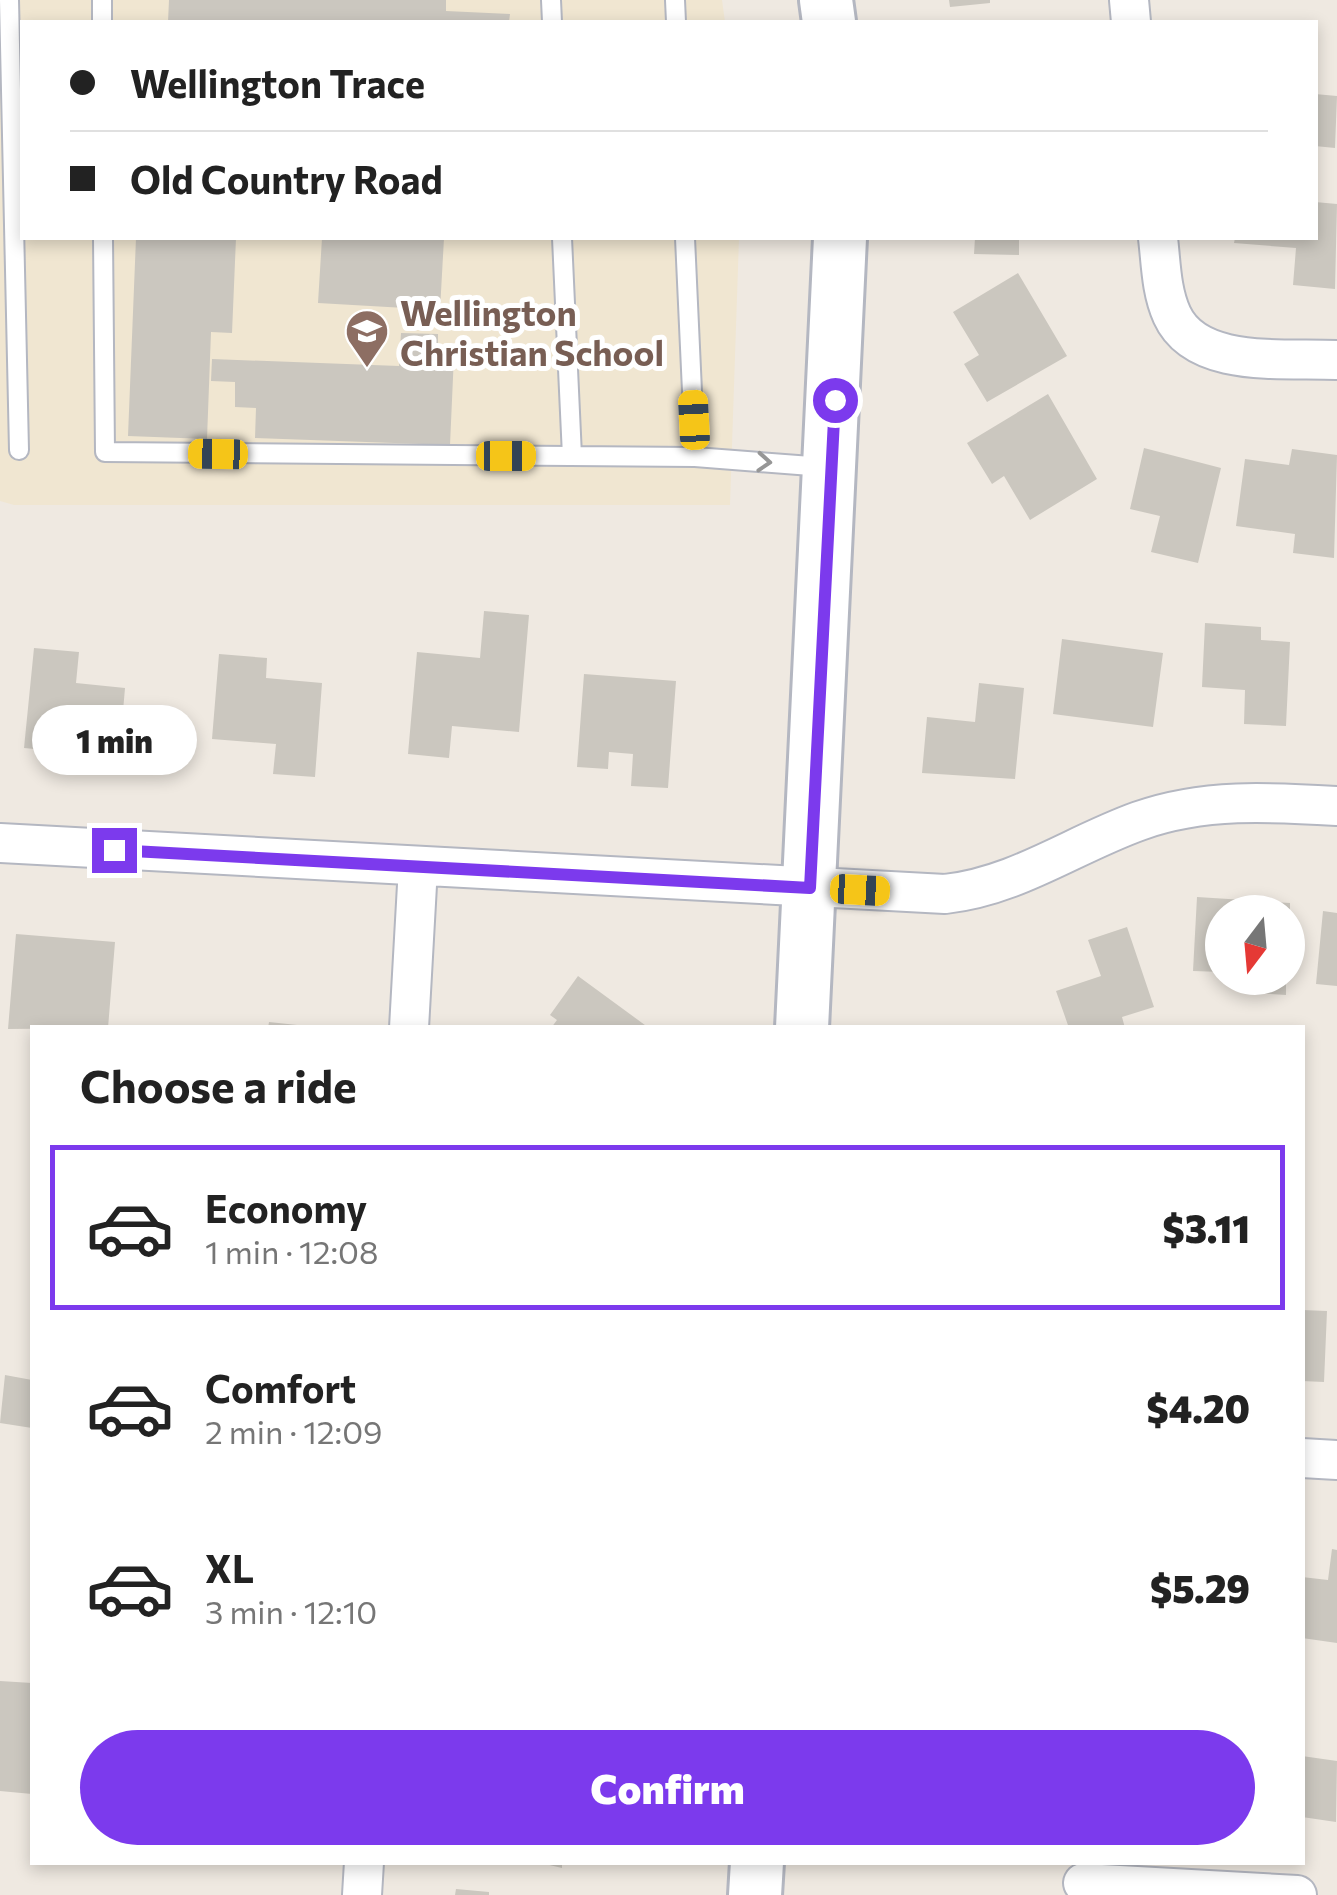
<!DOCTYPE html>
<html lang="en">
<head>
<meta charset="utf-8">
<style>
	body { margin:0; font-family:Commissioner,sans-serif; background:#f2f2f2; color:#222; height:100vh; display:flex; flex-direction:column; font-size:38px; white-space:nowrap }
	* { box-sizing:border-box; margin:0 }
	p { font-size:32px; color:#767676 }
	.icon { flex:none; width:55px; height:55px; fill:none; stroke:currentColor; stroke-width:2; stroke-linecap:round; stroke-linejoin:round }
	.map { position:relative; flex:1; overflow:hidden }
	.panel { position:absolute; left:30px; top:1025px; width:1275px; height:840px; display:flex; flex-direction:column; background:#fff; border-radius:0px; box-shadow:0 5px 15px #0003 }
	.panel>* { flex:none }
	.hud { position:absolute; left:20px; top:20px; width:1298px; height:220px; border-radius:0px; box-shadow:0 5px 15px #0003; display:grid; align-content:center; height:220px; padding:0 50px; background:#fff }
	.needle { width:65px; rotate:196deg }
	.controls { position:absolute; left:1205px; top:895px; display:grid; gap:20px }
	.controls a { display:grid; place-items:center; width:100px; height:100px; border-radius:50%; background:#fff; box-shadow:0 5px 15px #0003; font-size:50px }
	.end { position:absolute; width:45px; height:45px; margin:-22px; border:12px solid #7c3aed; background:#fff; box-shadow:0 0 0 5px #fff }
	.from { border-radius:50% }
	.bubble { position:absolute; height:70px; border-radius:35px; background:#fff; box-shadow:0 5px 15px #0003; font-size:32px; font-weight:800; line-height:70px; text-align:center }
	.car { position:absolute; width:30px; height:60px; margin:-30px -15px; border-radius:12px; box-shadow:0 0 8px 2px #0007; background:linear-gradient(#f5c518 24%,#345 0 40%,#f5c518 0 76%,#345 0 86%,#f5c518 0) }
	.hud b { display:flex; align-items:center; gap:35px; height:95px; font-size:38px }
	.hud b+b { border-top:2px solid #e0e0e0 }
	.hud i { width:25px; height:25px; background:#222 }
	ul { padding:0; list-style:none }
	li { display:flex; align-items:center; gap:30px; height:165px; margin:0 20px 15px; padding:0 30px; border:5px solid transparent; border-radius:0px }
	li div { flex:1 }
	li b { display:block; font-size:38px }
	li em { font-style:normal; font-weight:800 }
	li.on { border-color:#7c3aed }
	li>.icon { width:90px; height:90px; stroke-width:1.5 }
	h2 { padding:0 50px; font-size:45px; line-height:120px }
	.cta { display:flex; gap:20px; margin-top:auto; padding:20px 50px }
	.cta a { flex:1; height:115px; border-radius:60px; background:#7c3aed; color:#fff; font-size:40px; font-weight:800; line-height:115px; text-align:center }
	.map>svg:first-child { display:block }
</style>
</head>
<body>
<div class="map">
<svg width="1337" height="1895" viewBox="0 0 1337 1895">
	<rect width="100%" height="100%" fill="#efe9e1"/>
	<path fill="#f0e6d1" d="M 0,0 L 722,0 L 725,22 L 22,22 L 22,238 L 739,238 L 730,505 L 14,505 L 0,501 Z"/>
	<path fill="#cbc7bf" d="M 169,0 L 446,0 L 446,11 L 510,14 L 509,22 L 168,22 Z
		M 949,0 L 990,0 L 990,3 L 950,7 Z
		M 1315,94 L 1337,96 L 1335,148 L 1315,146 Z
		M 1315,202 L 1337,204 L 1335,289 L 1293,285 L 1296,248 L 1234,243 L 1235,238 L 1315,238 Z
		M 136,238 L 236,238 L 232,333 L 211,332 L 207,439 L 128,436 Z
		M 322,238 L 444,238 L 440,310 L 318,303 Z
		M 975,238 L 1019,238 L 1019,255 L 974,254 Z
		M 1018,273 L 1067,356 L 987,402 L 964,364 L 979,355 L 953,312 Z
		M 401,333 L 438,334 L 438,354 L 454,355 L 450,445 L 255,438 L 256,408 L 235,407 L 235,382 L 211,381 L 212,359 L 399,366 Z
		M 1048,394 L 1097,479 L 1030,520 L 1004,476 L 992,484 L 967,443 Z
		M 1144,448 L 1221,468 L 1198,563 L 1151,552 L 1160,516 L 1130,509 Z
		M 1292,449 L 1337,455 L 1334,558 L 1293,553 L 1295,534 L 1236,526 L 1245,459 L 1289,465 Z
		M 484,611 L 529,615 L 519,732 L 452,726 L 449,758 L 408,754 L 417,652 L 480,658 Z
		M 1205,623 L 1261,627 L 1261,640 L 1290,642 L 1286,726 L 1244,724 L 1245,690 L 1202,687 Z
		M 1062,639 L 1163,653 L 1153,727 L 1053,714 Z
		M 34,648 L 79,652 L 76,683 L 125,688 L 119,757 L 24,748 Z
		M 219,654 L 267,658 L 266,678 L 322,683 L 315,777 L 273,774 L 276,744 L 212,739 Z
		M 584,674 L 676,681 L 668,788 L 631,786 L 633,754 L 609,752 L 608,769 L 577,767 Z
		M 979,683 L 1024,688 L 1015,779 L 922,773 L 927,717 L 975,722 Z
		M 1197,897 L 1290,903 L 1290,912 L 1222,912 L 1222,972 L 1193,971 Z
		M 1323,911 L 1337,913 L 1337,986 L 1316,984 Z
		M 1127,927 L 1154,1007 L 1122,1017 L 1125,1028 L 1069,1028 L 1056,991 L 1101,976 L 1088,940 Z
		M 16,934 L 115,942 L 108,1028 L 8,1029 Z
		M 578,976 L 649,1028 L 551,1028 L 557,1020 L 550,1015 Z
		M 1240,978 L 1286,978 L 1286,995 L 1239,992 Z
		M 269,1022 L 297,1025 L 297,1028 L 268,1028 Z
		M 1302,1310 L 1327,1311 L 1324,1382 L 1302,1381 Z
		M 5,1375 L 32,1380 L 32,1428 L 0,1423 Z
		M 1332,1549 L 1337,1550 L 1337,1643 L 1302,1638 L 1302,1577 L 1328,1580 Z
		M 0,1681 L 32,1683 L 32,1794 L 0,1791 Z
		M 1302,1756 L 1337,1761 L 1336,1822 L 1302,1817 Z
		M 537,1862 L 562,1862 L 562,1868 Z
		M 456,1889 L 489,1892 L 489,1895 L 455,1895 Z"/>
	<g fill="none" stroke-linecap="round" stroke-linejoin="round">
		<g stroke="#b4b7c1" stroke-width="22">
			<path id="lane" d="M 9,0 L 19,450
				M 102,0 L 102,22
				M 551,0 L 552,22
				M 675,0 L 676,22
				M 103,238 L 105,452 L 695,457 L 824,467
				M 562,238 L 572,456
				M 685,238 L 695,457"/>
		</g>
		<g stroke="#b4b7c1" stroke-width="42">
			<path id="street" d="M 1129,0 L 1131,22
				M 1158,238 C 1161,263 1161,291 1172,315 C 1197,370 1287,357 1337,360
				M 0,843 L 945,894 C 1017,886 1072,845 1139,821 C 1203,798 1270,802 1337,806
				M 409,1028 L 418,867
				M 1302,1458 L 1337,1460
				M 1083,1883 L 1297,1895
				M 362,1895 L 364,1862"/>
		</g>
		<g stroke="#b4b7c1" stroke-width="58">
			<path id="secondary" d="M 826,0 L 829,22
				M 802,1028 L 840,238
				M 755,1895 L 757,1862"/>
		</g>
		<use href="#lane" stroke="#fff" stroke-width="18"/>
		<use href="#street" stroke="#fff" stroke-width="38"/>
		<use href="#secondary" stroke="#fff" stroke-width="52"/>
	</g>
	<defs><path id="oneway-chevron" d="M-2-3.5L2.5 0L-2 3.5" fill="none" stroke-width="1.6" stroke-linecap="round" stroke-linejoin="round" transform="scale(2.5)"/></defs>
	<use stroke="#969696" href="#oneway-chevron" transform="translate(764 462) rotate(4)"/>
	<g fill="none" stroke-linecap="round" stroke-linejoin="round">
		<path stroke="#7c3aed" stroke-width="12" d="M 114,850 L 810,888 L 835,400"/>
	</g>
	<defs>
		<g id="school-pin" transform="scale(2.25)"><path d="M0 17L-7.5 6A9.5 9.5 0 1 1 7.5 6Z" fill="#8d6e63" stroke="#fff"/><path d="M0-5L7-2L0 1L-7-2ZM-4 1L0 2.5L4 1V4Q0 6-4 4Z" fill="#fff"/></g>
	</defs>
	<g fill-rule="evenodd">
		<use href="#school-pin" x="367" y="331"/>
	</g>
	<g text-anchor="middle" dominant-baseline="central" stroke-width="10" stroke-linejoin="round" paint-order="stroke">
		<g font-size="35" font-weight="bold" fill="#785e54" stroke="#fff" text-anchor="start">
			<text x="400" y="311">Wellington<tspan x="400" dy="40">Christian School</tspan></text>
		</g>
	</g>
</svg>
<div class="controls">
<a><svg class="needle" viewBox="-14 -14 28 28"><path d="M0-13l5 13h-10z" fill="#e53935"/><path d="M0 13l5-13h-10z" fill="#767676"/></svg></a>
</div>
<i class="end from" style="left:835px;top:400px"></i>
<i class="end" style="left:114px;top:850px"></i>
<div class="bubble" style="left:32px;top:705px;width:165px">1 min</div>
<i class="car" style="left:694px;top:420px;rotate:357deg"></i>
<i class="car" style="left:218px;top:454px;rotate:271deg"></i>
<i class="car" style="left:506px;top:456px;rotate:90deg"></i>
<i class="car" style="left:860px;top:890px;rotate:93deg"></i>
<div class="hud">
<b><i class="from"></i>Wellington Trace</b>
<b><i></i>Old Country Road</b>
</div>
<section class="panel">
<h2>Choose a ride</h2>
<ul>
<li class="on"><svg class="icon" aria-label="car" viewBox="0 0 24 24"><path d="M5 17H2v-5l4-1 3-4h7l3 4 3 1v5h-3M9 17h6M6 11h13"/><circle cx="7" cy="17" r="2"/><circle cx="17" cy="17" r="2"/></svg><div><b>Economy</b><p>1 min · 12:08</p></div><em>$3.11</em></li>
<li><svg class="icon" aria-label="car" viewBox="0 0 24 24"><path d="M5 17H2v-5l4-1 3-4h7l3 4 3 1v5h-3M9 17h6M6 11h13"/><circle cx="7" cy="17" r="2"/><circle cx="17" cy="17" r="2"/></svg><div><b>Comfort</b><p>2 min · 12:09</p></div><em>$4.20</em></li>
<li><svg class="icon" aria-label="car" viewBox="0 0 24 24"><path d="M5 17H2v-5l4-1 3-4h7l3 4 3 1v5h-3M9 17h6M6 11h13"/><circle cx="7" cy="17" r="2"/><circle cx="17" cy="17" r="2"/></svg><div><b>XL</b><p>3 min · 12:10</p></div><em>$5.29</em></li>
</ul>
<div class="cta"><a>Confirm</a></div>
</section>
</div>
</body>
</html>
